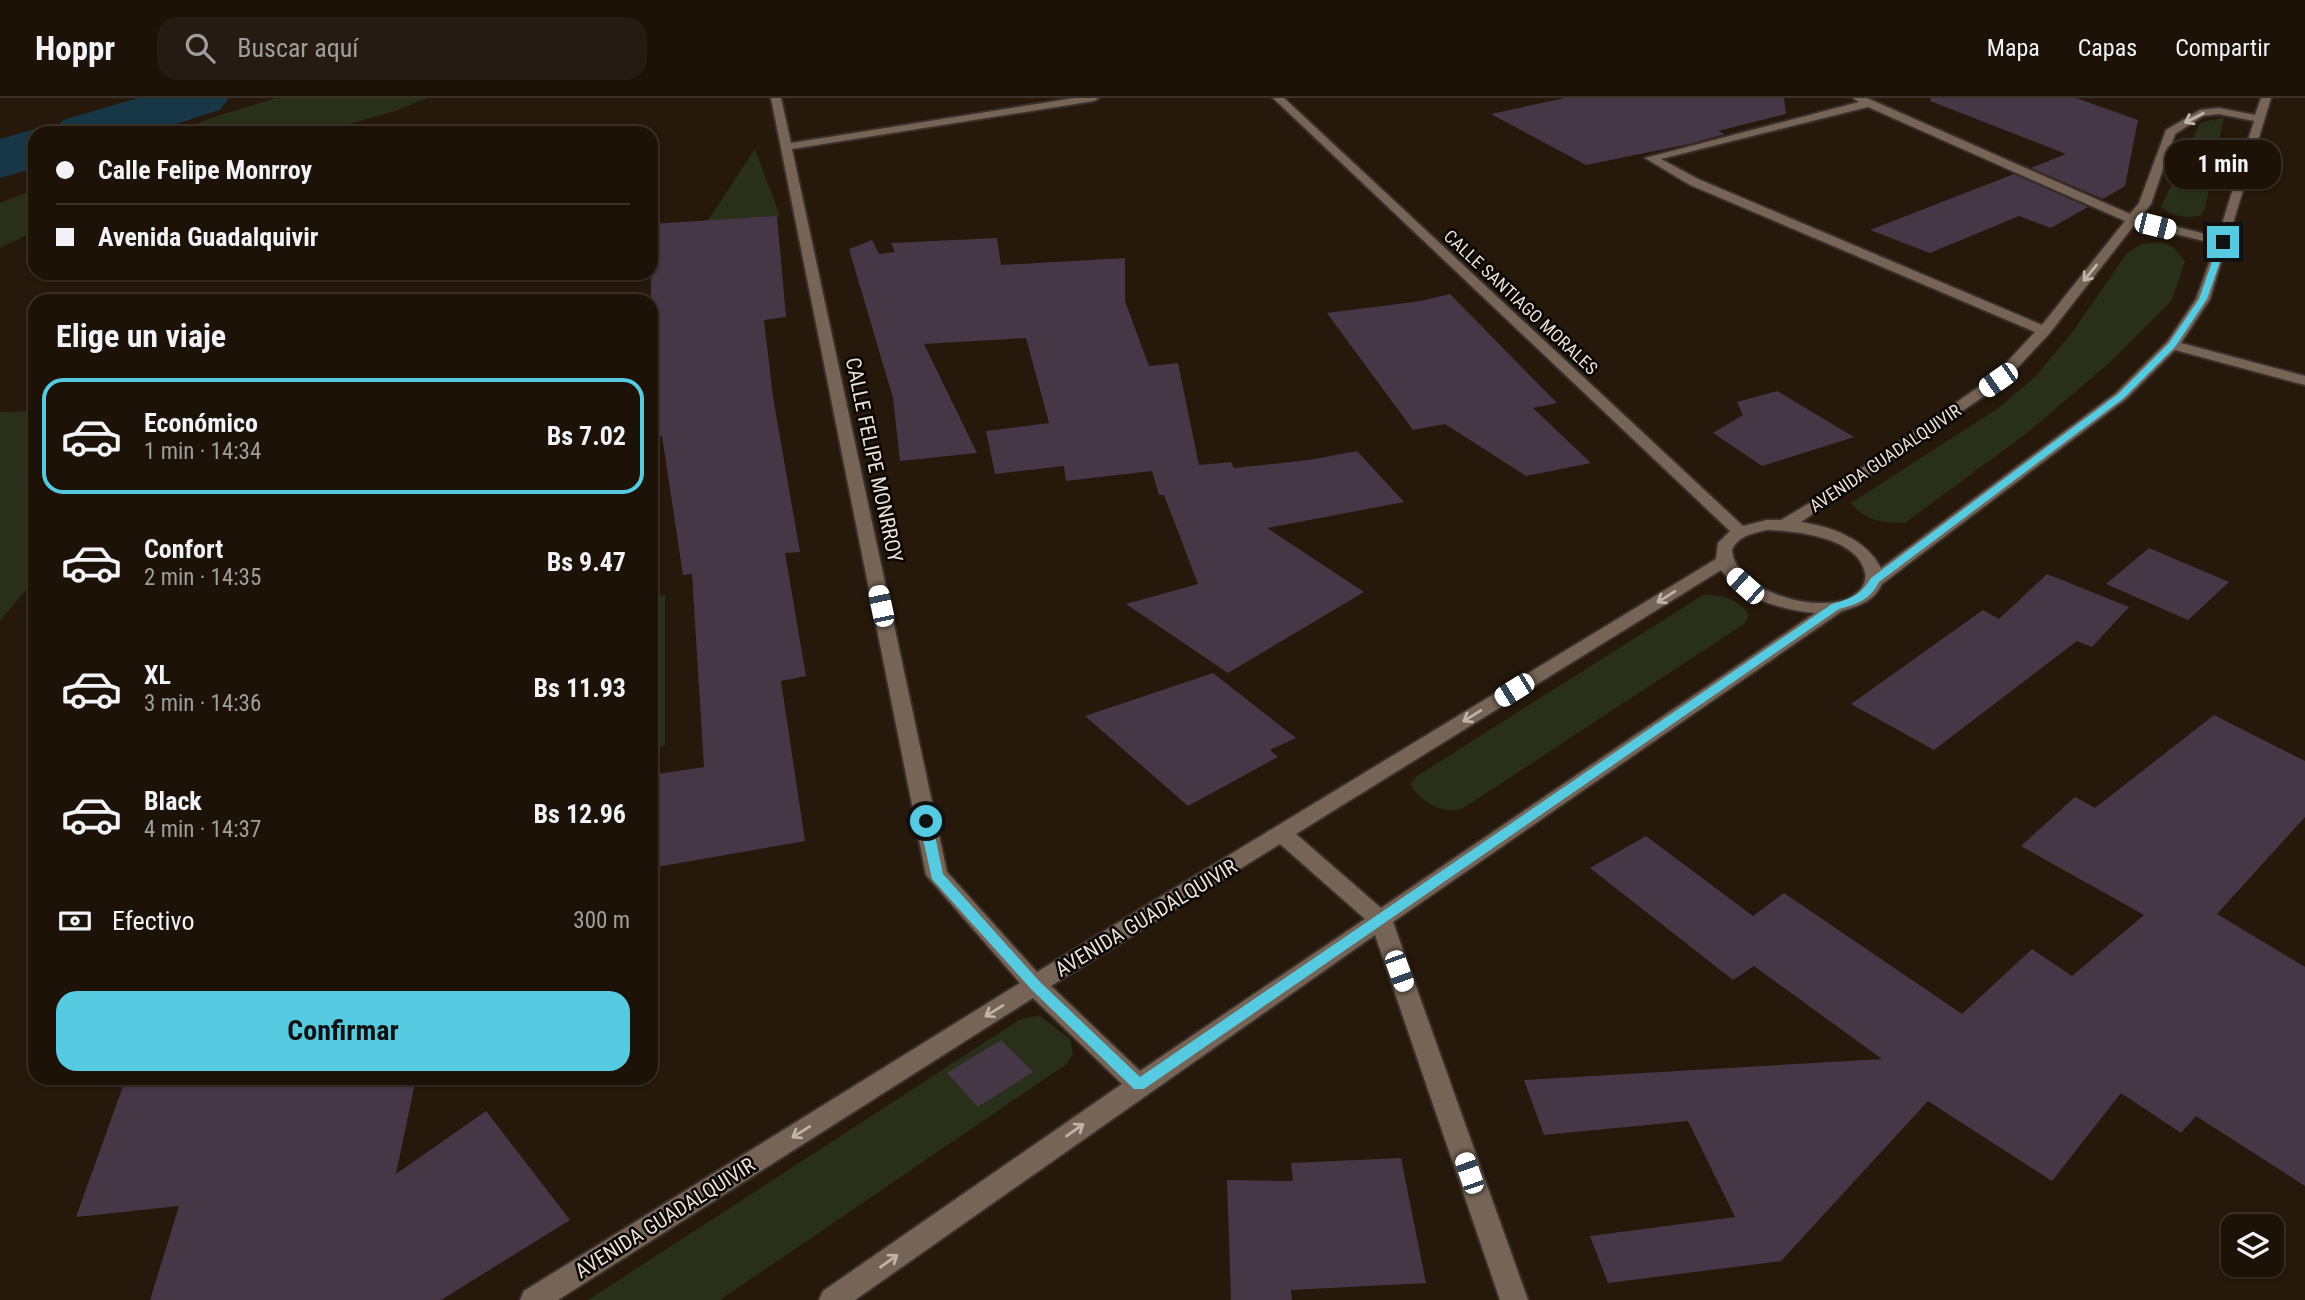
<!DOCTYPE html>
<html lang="es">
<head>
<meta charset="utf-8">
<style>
	body { margin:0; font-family:"Roboto Condensed",sans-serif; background:#251b12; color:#f1f3f6; height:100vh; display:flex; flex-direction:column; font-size:26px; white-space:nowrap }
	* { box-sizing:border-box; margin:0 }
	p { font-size:23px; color:#a09e9c }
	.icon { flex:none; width:38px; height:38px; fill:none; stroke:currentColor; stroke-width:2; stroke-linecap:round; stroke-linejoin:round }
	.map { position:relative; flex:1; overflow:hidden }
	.details { position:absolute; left:28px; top:196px; width:630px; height:791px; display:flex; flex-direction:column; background:#1c1208; border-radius:21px; box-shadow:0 2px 5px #0004,0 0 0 2px #3a3229 }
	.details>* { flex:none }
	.hud { position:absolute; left:28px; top:28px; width:630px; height:154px; border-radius:21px; box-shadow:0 2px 5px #0004,0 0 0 2px #3a3229; display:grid; align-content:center; height:154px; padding:0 28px; background:#1c1208 }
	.buttons { position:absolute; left:2221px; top:1116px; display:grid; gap:14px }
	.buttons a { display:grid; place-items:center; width:63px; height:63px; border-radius:14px; background:#1c1208; box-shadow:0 2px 5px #0004,0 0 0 2px #3a3229; font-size:35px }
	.end { position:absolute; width:32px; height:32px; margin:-16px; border:9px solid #55cae0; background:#111; box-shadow:0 0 0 4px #111 }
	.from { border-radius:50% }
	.bubble { position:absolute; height:49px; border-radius:21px; background:#1c1208; box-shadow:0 2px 5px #0004,0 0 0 2px #3a3229; font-size:23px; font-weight:700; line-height:49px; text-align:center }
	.car { position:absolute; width:21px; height:42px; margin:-21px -10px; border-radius:9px; box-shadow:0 0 5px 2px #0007; background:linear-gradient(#fff 24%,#345 0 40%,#fff 0 76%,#345 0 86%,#fff 0) }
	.hud b { display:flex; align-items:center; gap:24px; height:66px; font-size:26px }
	.hud b+b { border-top:2px solid #3a3229 }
	.hud i { width:18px; height:18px; background:#f1f3f6 }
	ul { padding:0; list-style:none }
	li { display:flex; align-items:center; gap:21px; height:116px; margin:0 14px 10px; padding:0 14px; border:4px solid transparent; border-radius:21px }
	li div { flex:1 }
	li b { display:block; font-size:26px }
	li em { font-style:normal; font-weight:700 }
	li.on { border-color:#55cae0 }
	li>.icon { width:63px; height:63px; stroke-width:1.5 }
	h2 { padding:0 28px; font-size:32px; line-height:84px }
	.pay { display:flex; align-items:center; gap:18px; height:77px; padding:0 28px; font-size:26px }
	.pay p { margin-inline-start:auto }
	.button { display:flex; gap:14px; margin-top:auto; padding:14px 28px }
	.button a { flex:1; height:80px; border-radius:21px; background:#55cae0; color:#111; font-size:28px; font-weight:700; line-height:80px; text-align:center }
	header { display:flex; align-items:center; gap:42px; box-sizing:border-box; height:98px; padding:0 35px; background:#1c1208; border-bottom:2px solid #3a3229 }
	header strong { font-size:33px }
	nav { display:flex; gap:38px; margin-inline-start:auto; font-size:24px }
	.search { width:490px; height:63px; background:#251b12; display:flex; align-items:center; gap:18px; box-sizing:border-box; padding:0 24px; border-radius:21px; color:#a09e9c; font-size:26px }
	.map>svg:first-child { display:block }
</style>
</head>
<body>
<header>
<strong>Hoppr</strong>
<div class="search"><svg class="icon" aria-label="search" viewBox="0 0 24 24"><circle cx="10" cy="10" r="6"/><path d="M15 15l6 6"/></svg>Buscar aquí</div>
<nav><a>Mapa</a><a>Capas</a><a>Compartir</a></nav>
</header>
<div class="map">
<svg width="2305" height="1202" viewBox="0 0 2305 1202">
	<rect width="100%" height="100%" fill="#26180b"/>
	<path fill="#29301a" d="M 276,0 L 427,0 L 395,13 L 317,35 L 174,35 L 214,19 Z
		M 2224,19 L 2205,111 L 2200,118 C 2185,120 2172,119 2161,109 L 2200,25 Z
		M 755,51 L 780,118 L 705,127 Z
		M 35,91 L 35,133 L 0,150 L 0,105 Z
		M 2161,144 L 2173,149 L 2185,163 L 2172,202 L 2107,267 L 2023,338 L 1905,425 C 1883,425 1865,423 1851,405 L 1997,311 L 2035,279 L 2074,232 L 2127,155 L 2142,146 Z
		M 35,313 L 35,481 L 0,523 L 0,314 Z
		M 665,497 L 665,648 L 651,650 L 651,499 Z
		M 1703,497 C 1722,496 1738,501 1749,517 L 1744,526 L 1462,711 C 1441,716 1421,704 1410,686 L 1417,678 Z
		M 1039,917 L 1070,941 L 1073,956 L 1065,967 L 720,1202 L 588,1202 L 1019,922 Z"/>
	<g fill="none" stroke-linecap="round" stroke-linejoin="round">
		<path fill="#173747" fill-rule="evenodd" d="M 138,0 L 229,0 L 220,12 L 147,35 L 54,35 L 63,22 Z
			M 35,31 L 49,35 L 35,35 L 35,70 L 0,80 L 0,41 Z"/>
	</g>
	<path fill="#453746" d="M 1565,0 L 1784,0 L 1786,16 L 1718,33 L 1725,36 L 1689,46 L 1586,67 L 1491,16 Z
		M 1931,0 L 2076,0 L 2138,22 L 2125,88 L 2103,101 L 2031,70 L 2066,56 L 1930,3 Z
		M 2014,76 L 2088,109 L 2051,130 L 2019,118 L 1930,155 L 1870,132 Z
		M 777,118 L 786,219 L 764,222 L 773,299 L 800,454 L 785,455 L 806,578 L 781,583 L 805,743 L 651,770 L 651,677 L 704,669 L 692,476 L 683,477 L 662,338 L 651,340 L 651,126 Z
		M 997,140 L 1001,167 L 1125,160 L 1125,203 L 1149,268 L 1178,265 L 1199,367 L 1231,364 L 1234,370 L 1309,362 L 1357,353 L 1404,404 L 1267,430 L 1364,494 L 1228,575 L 1126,506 L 1198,486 L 1164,397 L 1159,397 L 1152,373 L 1066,383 L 1064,368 L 995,376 L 986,333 L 1049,325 L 1026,240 L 924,246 L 977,355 L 900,363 L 893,300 L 849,151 L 872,142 L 879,156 L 895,154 L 891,145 Z
		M 1450,196 L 1557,305 L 1533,310 L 1591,365 L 1526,378 L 1445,326 L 1413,332 L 1327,215 L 1421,203 Z
		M 1777,293 L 1854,339 L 1762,368 L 1713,335 L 1743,317 L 1737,304 Z
		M 2149,450 L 2229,484 L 2188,522 L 2106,486 Z
		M 2047,476 L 2129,509 L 2092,549 L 2077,543 L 1934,652 L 1851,606 L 1983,512 L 1999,521 Z
		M 1213,575 L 1296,640 L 1270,652 L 1278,659 L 1188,708 L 1085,618 Z
		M 2214,617 L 2305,663 L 2305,719 L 2217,816 L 2305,869 L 2305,1088 L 2196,1018 L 2181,1035 L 2121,995 L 2052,1083 L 1928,1003 L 1781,1163 L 1608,1185 L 1590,1138 L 1735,1119 L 1688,1023 L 1544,1037 L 1524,982 L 1882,961 L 1754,868 L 1733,882 L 1590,770 L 1646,738 L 1753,818 L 1784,795 L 1962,916 L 2032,851 L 2072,878 L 2144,817 L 2021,748 L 2075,699 L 2095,710 Z
		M 1001,942 L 1033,974 L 978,1009 L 947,975 Z
		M 126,980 L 416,980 L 396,1076 L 486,1013 L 570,1122 L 441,1202 L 150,1202 L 179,1108 L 76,1119 Z
		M 1401,1060 L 1426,1185 L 1291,1192 L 1292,1202 L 1231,1202 L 1227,1082 L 1293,1083 L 1291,1065 Z"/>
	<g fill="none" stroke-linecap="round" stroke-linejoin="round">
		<g stroke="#3a302b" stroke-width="4">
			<path id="minor" d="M 771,0 L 781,0 L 791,45 L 1074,0 L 1099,0 L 1094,3 L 792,51 L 947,774 L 1037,874 L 1716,461 L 1718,445 L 1730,433 L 1273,0 L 1284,0 L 1743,428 L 1767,422 L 1781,422 L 1823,397 L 1993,279 L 2035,234 L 1690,87 L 1645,60 L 1859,4 L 1853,0 L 1867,0 L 2130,116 L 2139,105 L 2166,32 L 2200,12 L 2219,10 L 2255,17 L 2261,0 L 2271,0 L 2210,201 L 2181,245 L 2305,278 L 2305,287 L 2175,252 L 2126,301 L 1882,486 C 1874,503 1859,508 1842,513 L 1393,824 L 1528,1202 L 1500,1202 L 1375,837 L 855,1202 L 819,1202 L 823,1193 L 1122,986 L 1033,900 L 558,1202 L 520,1202 L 524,1193 L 1020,885 L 926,777 ZM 1868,9 L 2125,123 L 2042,227 L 1698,81 L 1661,61 ZM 2219,16 L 2254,23 L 2218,139 L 2140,120 L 2151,106 L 2175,36 L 2203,18 ZM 2135,126 L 2216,146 L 2196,201 L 2167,244 L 2116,295 L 1881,470 C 1865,440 1832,429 1801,424 L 2003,285 L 2049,236 ZM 1767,432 C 1795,433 1858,439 1865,475 C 1867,486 1859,495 1849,500 C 1816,516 1735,493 1732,452 C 1738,438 1753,435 1767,432 ZM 1721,472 C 1744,502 1780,511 1815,515 L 1381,810 L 1296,736 ZM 1280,746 L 1365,821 L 1140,973 L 1051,888 Z"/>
		</g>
		<use href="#minor" fill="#766556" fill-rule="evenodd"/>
	</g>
	<defs><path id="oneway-shaft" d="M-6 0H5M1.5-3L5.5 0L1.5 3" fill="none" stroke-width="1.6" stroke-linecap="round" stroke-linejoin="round" transform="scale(1.75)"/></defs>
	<g stroke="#c0b4a9">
		<use href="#oneway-shaft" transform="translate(2194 20) rotate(153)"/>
		<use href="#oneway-shaft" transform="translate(2090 175) rotate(129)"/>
		<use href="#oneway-shaft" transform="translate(1666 499) rotate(148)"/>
		<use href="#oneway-shaft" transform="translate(1472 618) rotate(148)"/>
		<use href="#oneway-shaft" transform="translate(994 913) rotate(148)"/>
		<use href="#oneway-shaft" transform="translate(1075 1032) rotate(-35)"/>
		<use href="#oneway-shaft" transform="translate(801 1034) rotate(148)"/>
		<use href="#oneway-shaft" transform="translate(889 1163) rotate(-35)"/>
	</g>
	<path fill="#55cae0" d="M 2223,142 L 2227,144 L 2207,201 L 2175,249 L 2124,300 L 1879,484 C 1870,502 1857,506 1839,511 L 1144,991 L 1134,991 L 1031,891 L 932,781 L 919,723 L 926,719 L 932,723 L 943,776 L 1040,884 L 1140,979 L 1832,506 C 1850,501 1861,497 1871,480 L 2118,296 L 2169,245 L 2199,201 L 2219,144 Z"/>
	<g text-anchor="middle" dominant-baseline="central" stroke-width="5" stroke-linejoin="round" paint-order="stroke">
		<g font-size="18" fill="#e8ded6" stroke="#0a0502">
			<text transform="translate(1521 204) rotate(43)">CALLE SANTIAGO MORALES</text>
			<text transform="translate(1885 360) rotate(-34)">AVENIDA GUADALQUIVIR</text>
		</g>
		<g font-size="21" fill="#e8ded6" stroke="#0a0502">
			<text transform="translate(874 362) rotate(78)">CALLE FELIPE MONRROY</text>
			<text transform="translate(1146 820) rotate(-31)">AVENIDA GUADALQUIVIR</text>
			<text transform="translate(665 1120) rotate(-32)">AVENIDA GUADALQUIVIR</text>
		</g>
	</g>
</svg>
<div class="buttons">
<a><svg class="icon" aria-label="layers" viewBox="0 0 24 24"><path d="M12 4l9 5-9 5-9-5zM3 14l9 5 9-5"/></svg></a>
</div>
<i class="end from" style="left:926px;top:723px"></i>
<i class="end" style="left:2223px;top:144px"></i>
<div class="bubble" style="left:2165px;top:42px;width:116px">1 min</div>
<i class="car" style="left:2155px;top:128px;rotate:104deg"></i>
<i class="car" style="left:1998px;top:282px;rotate:235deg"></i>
<i class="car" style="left:1745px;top:488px;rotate:312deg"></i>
<i class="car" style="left:881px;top:508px;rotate:348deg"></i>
<i class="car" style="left:1514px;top:592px;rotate:238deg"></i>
<i class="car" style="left:1399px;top:873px;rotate:160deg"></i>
<i class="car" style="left:1469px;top:1075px;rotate:341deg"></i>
<div class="hud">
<b><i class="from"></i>Calle Felipe Monrroy</b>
<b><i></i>Avenida Guadalquivir</b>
</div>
<section class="details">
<h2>Elige un viaje</h2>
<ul>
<li class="on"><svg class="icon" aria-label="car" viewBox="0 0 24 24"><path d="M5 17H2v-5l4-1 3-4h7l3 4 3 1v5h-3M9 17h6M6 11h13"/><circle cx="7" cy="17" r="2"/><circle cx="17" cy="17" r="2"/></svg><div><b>Económico</b><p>1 min · 14:34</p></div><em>Bs 7.02</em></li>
<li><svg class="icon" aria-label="car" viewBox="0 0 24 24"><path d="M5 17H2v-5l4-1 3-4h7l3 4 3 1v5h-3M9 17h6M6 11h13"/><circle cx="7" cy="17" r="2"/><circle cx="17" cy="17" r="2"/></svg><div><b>Confort</b><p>2 min · 14:35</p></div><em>Bs 9.47</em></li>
<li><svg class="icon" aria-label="car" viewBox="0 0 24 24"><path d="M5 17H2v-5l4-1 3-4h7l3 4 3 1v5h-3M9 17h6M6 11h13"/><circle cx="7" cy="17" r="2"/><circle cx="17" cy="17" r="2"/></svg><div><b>XL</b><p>3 min · 14:36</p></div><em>Bs 11.93</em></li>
<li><svg class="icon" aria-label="car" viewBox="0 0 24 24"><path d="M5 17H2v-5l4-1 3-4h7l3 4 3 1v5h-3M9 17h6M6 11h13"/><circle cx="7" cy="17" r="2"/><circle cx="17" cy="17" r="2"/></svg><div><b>Black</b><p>4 min · 14:37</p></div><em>Bs 12.96</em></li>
</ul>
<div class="pay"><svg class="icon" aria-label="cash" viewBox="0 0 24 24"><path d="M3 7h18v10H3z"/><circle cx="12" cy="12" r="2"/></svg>Efectivo<p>300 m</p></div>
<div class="button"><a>Confirmar</a></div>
</section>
</div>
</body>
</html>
